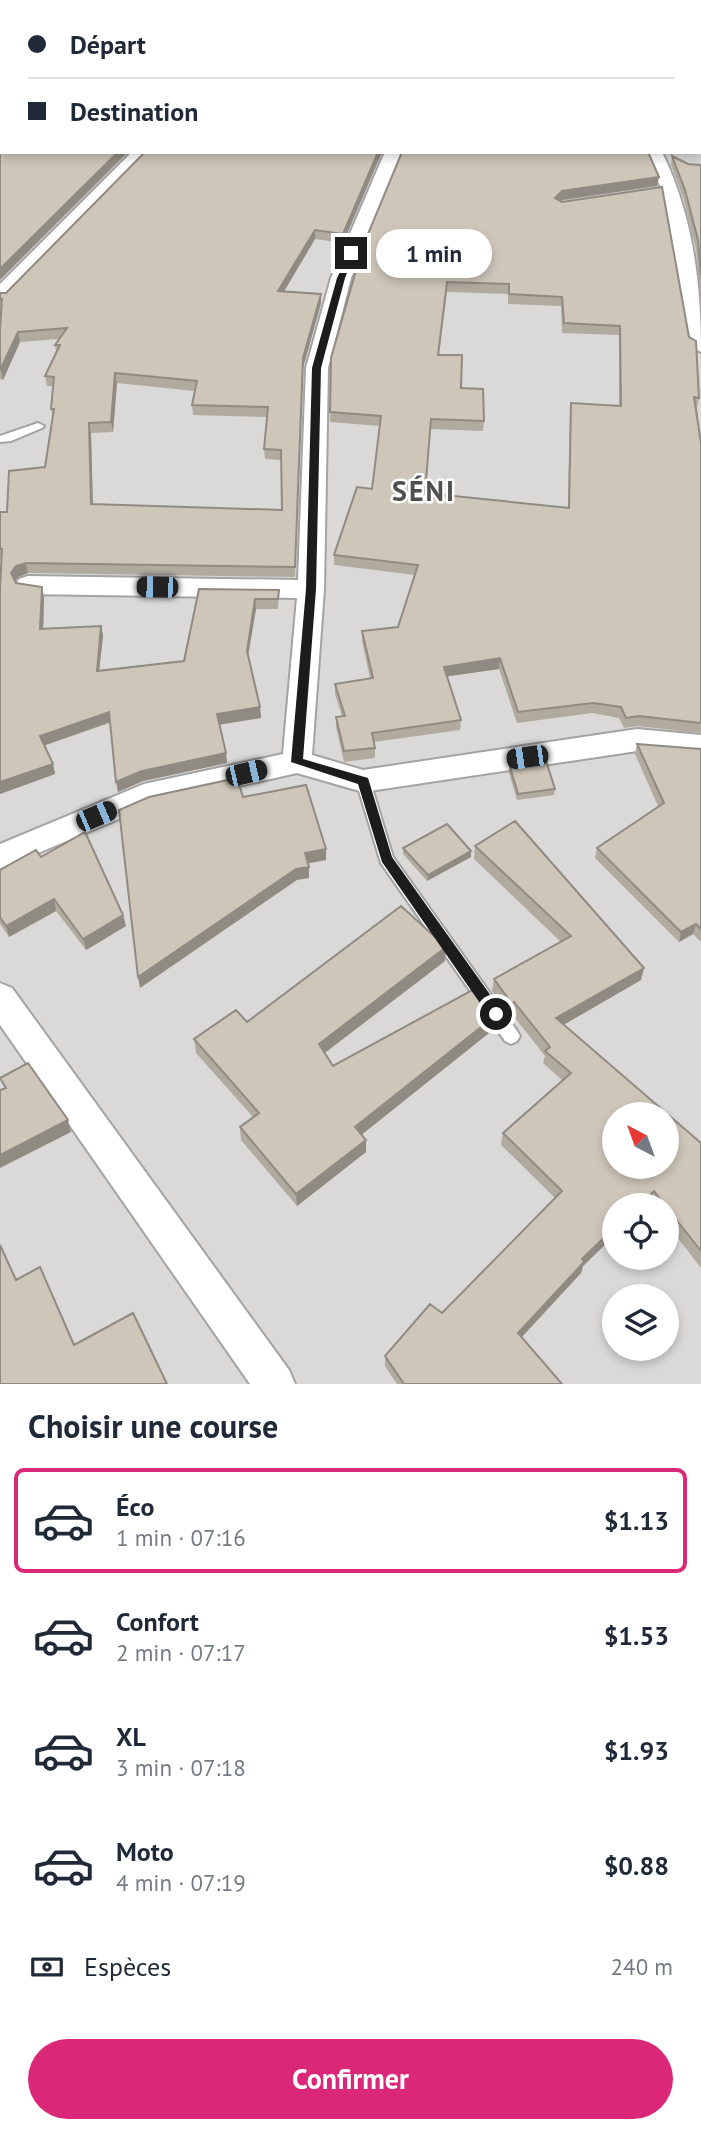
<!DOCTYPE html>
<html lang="fr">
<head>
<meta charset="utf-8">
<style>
	body { margin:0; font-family:"PT Sans",sans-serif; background:#f2f2f3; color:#1f2937; height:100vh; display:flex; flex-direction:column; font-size:26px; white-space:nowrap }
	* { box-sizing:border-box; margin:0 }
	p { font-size:23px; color:#747a83 }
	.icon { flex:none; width:38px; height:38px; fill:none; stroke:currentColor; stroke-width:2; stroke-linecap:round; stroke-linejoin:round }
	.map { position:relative; height:1384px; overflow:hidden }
	.sheet { display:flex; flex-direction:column; background:#fff; flex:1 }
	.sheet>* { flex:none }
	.guide { position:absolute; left:0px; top:0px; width:702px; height:154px; box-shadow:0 4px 10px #0003; display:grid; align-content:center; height:154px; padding:0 28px; background:#fff }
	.needle { width:46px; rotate:319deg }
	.fabs { position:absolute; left:602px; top:1102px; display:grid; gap:14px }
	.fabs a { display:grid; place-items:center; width:77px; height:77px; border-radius:50%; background:#fff; box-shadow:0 4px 10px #0003; font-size:35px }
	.end { position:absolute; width:32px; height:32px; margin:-16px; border:9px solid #1c1c1c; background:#fff; box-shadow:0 0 0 4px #fff }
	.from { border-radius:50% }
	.bubble { position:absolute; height:49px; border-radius:24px; background:#fff; box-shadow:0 4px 10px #0003; font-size:23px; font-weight:600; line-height:49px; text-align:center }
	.car { position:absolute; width:21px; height:42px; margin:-21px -10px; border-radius:9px; box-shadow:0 0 5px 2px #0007; background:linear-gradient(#222 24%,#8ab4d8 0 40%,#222 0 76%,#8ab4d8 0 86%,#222 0) }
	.guide b { display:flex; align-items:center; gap:24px; height:66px; font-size:26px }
	.guide b+b { border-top:2px solid #e0e1e3 }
	.guide i { width:18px; height:18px; background:#1f2937 }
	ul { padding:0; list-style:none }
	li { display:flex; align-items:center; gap:21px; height:105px; margin:0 14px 10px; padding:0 14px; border:4px solid transparent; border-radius:10px }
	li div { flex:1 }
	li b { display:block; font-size:26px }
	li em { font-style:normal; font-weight:600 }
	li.active { border-color:#db2777 }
	li>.icon { width:63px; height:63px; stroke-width:1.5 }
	h2 { padding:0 28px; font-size:32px; line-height:84px }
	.pay { display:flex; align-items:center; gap:18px; height:77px; padding:0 28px; font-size:26px }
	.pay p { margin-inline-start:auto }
	.cta { display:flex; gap:14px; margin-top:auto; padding:14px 28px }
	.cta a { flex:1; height:80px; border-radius:42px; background:#db2777; color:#fff; font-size:28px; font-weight:600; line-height:80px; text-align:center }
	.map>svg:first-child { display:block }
</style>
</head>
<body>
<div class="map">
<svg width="701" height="1384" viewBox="0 0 701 1384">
	<rect width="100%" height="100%" fill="#eeece0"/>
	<path fill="#dad9d8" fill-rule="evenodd" d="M 0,0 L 701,0 L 701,1384 L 0,1384 ZM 2,2 L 700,2 L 700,152 L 2,152 ZM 614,1115 L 667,1115 L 667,1167 L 614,1167 ZM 614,1206 L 667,1206 L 667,1258 L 614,1258 ZM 614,1297 L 667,1297 L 667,1349 L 614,1349 Z"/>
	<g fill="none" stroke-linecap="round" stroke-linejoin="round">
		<g stroke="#a3a3a3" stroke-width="4">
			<path id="lane" d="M 38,423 L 44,426 L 42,428 L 11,441 L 0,442 L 0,436 Z
				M 363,775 L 368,777 L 370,781 L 393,857 L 517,1031 L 520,1036 L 517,1041 L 511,1044 L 505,1041 L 381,863 L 356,781 L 358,777 Z"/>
		</g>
		<g stroke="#a3a3a3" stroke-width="4">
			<path id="street" d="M 132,152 L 151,152 L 7,300 L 0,302 L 0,284 Z
				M 385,152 L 403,152 L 351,278 L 328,368 L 324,589 L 312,755 L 363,770 L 637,729 L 701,735 L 701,757 L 637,751 L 363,792 L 297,773 L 150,806 L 0,869 L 0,844 L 144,784 L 283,754 L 297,598 L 28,594 L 19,591 L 15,585 L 19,579 L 28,576 L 298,580 L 306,368 L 331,278 Z
				M 644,152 L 662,152 C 693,216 701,282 701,352 L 690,346 L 662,190 Z
				M 0,983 L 12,988 L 289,1370 L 295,1384 L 250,1384 L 0,1025 Z"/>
		</g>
		<use href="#lane" fill="#fff" fill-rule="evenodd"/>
		<use href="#street" fill="#fff" fill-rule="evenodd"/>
	</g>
	<path fill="#b1aa9f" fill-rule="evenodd" d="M 145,152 L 382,152 L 343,243 L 315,239 L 284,291 L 321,294 L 321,303 L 303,368 L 295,577 L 28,573 L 18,577 L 15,581 L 16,583 L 44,597 L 43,628 L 101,626 L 103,636 L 99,670 L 184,661 L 199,589 L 279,590 L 278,609 L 256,609 L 248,657 L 260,707 L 261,718 L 219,724 L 226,753 L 227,763 L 143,781 L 118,792 L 110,723 L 45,745 L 53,764 L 55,774 L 0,794 L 0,588 L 1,559 L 0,559 L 0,512 L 7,512 L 45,467 L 53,418 L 51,409 L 53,386 L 47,386 L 45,376 L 56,352 L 55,345 L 59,339 L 20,342 L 3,380 L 0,379 L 0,329 L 1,310 L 0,311 L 0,293 L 6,293 ZM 117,383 L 195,391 L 192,405 L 193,415 L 267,417 L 264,449 L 265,459 L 281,460 L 282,510 L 93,504 L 91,433 L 113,432 Z
		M 402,152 L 659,177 L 657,186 L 560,201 L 699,398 L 697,408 L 701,443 L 701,733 L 637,726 L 624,728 L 619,718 L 592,713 L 517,723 L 499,669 L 447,676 L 461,720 L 460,730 L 374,742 L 375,748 L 375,758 L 344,762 L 336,727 L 336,717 L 342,716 L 335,694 L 335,684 L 370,678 L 362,641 L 362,631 L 398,627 L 415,575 L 334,565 L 334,555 L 372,489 L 380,426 L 330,422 L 331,358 ZM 447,292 L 508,294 L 508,304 L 561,306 L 562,333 L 619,335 L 619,406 L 571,403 L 570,413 L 568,507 L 425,493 L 430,429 L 483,431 L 484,421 L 439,355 Z
		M 672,156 L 688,164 L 701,165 L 701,305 L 696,249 L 684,200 L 671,165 Z
		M 637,744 L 701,749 L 701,942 L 693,934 L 679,942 L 595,858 L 597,848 L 658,806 L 635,754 Z
		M 510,767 L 555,789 L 554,795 L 517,800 L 509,773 Z
		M 475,846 L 641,980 L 563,1025 L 701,1143 L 701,1268 L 667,1224 L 667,1206 L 653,1206 L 650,1202 L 614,1206 L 614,1236 L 583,1266 L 581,1273 L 522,1337 L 562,1384 L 397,1384 L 385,1366 L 385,1356 L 442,1313 L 555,1198 L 501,1145 L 503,1133 L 563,1081 L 543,1063 L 545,1056 L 512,1014 L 510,1016 L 492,991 L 494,979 L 561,942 L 474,859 Z
		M 403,848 L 471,857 L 427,881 L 403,854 Z
		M 41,857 L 123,915 L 126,926 L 86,950 L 56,911 L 9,937 L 0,924 L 0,870 Z
		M 446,947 L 445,961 L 325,1053 L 333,1066 L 495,1016 L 494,1029 L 362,1134 L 366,1140 L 366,1152 L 297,1206 L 241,1140 L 240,1127 L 253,1117 L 196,1053 L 194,1039 L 247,1022 Z"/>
	<path fill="#908b82" d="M 410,0 L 435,0 L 429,2 L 405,2 Z
		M 118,152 L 128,152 L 0,280 L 0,269 Z
		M 378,152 L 382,152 L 343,243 L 343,234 Z
		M 659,177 L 657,186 L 561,200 L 554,207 L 555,198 L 562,191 Z
		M 315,230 L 315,239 L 279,300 L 278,291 Z
		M 321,294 L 321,303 L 303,368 L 295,577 L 303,358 Z
		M 18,332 L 20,342 L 3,380 L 1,370 Z
		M 115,373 L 117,383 L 113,432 L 111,422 Z
		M 89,423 L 91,433 L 93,514 L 91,504 Z
		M 26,563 L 28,573 L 18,577 L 13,584 L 11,573 L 16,566 Z
		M 42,587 L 44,597 L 43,639 L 40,629 Z
		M 255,599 L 256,609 L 247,661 L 247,651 Z
		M 101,626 L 103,636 L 98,681 L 97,671 Z
		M 500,658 L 499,669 L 444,677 L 444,667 Z
		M 260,707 L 261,718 L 218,725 L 217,714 Z
		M 109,712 L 110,722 L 43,746 L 40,736 Z
		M 226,753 L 227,763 L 143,781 L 118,792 L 116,782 L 142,771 Z
		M 53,764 L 55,774 L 0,794 L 0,782 Z
		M 326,849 L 326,860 L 305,864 L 305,853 Z
		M 471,851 L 471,857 L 427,881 L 428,875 Z
		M 309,867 L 309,878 L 297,880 L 140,988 L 138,977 L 296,869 Z
		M 54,899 L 56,911 L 9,937 L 6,926 Z
		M 123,915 L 126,926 L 86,950 L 83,939 Z
		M 696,924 L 693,934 L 679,942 L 681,932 Z
		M 446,947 L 445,961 L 319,1057 L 319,1044 Z
		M 644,968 L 641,980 L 553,1031 L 556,1018 Z
		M 514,1002 L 512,1014 L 510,1016 L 512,1004 Z
		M 495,1016 L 494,1029 L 355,1140 L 355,1127 Z
		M 68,1120 L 71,1132 L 0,1168 L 0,1155 Z
		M 366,1140 L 366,1152 L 297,1206 L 296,1194 Z
		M 654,1191 L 650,1202 L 646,1206 L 638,1206 Z
		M 614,1228 L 614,1236 L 583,1266 L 581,1273 L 516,1343 L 518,1333 L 582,1259 Z"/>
	<path fill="#cec6b9" stroke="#908b82" stroke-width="2" fill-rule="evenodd" d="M 0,0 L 226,0 L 227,2 L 2,2 L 2,98 L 0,98 Z
		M 275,0 L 410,0 L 405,2 L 249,2 Z
		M 599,0 L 700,0 L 701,2 L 701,80 L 700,80 L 700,2 L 591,2 Z
		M 2,104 L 2,139 L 0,139 L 0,111 Z
		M 2,140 L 2,152 L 118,152 L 0,269 L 0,143 Z
		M 145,152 L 378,152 L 343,234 L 315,230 L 278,291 L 321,294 L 303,358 L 295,567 L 26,563 L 16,566 L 11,573 L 16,583 L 42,587 L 40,629 L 101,626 L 97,671 L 184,661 L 199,589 L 279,590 L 278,599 L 255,599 L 247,651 L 260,707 L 217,714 L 226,753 L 142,771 L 116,782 L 109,712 L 40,736 L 53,764 L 0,782 L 0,588 L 2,549 L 0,549 L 0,512 L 7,512 L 9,471 L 45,467 L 54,409 L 51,409 L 54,377 L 45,376 L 60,345 L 55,345 L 67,328 L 18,332 L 0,370 L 0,329 L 2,299 L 0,300 L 0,293 L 6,293 ZM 115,373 L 197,381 L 192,405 L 268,407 L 264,449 L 281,450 L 282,510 L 91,504 L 89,423 L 111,422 Z
		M 402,152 L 648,152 L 659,177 L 562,191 L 555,198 L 562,202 L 662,187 L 689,337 L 696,341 L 699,398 L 694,397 L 701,443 L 701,723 L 639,716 L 626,718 L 621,707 L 593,703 L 518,712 L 500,658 L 444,667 L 461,720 L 372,733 L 375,748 L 344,751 L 336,717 L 345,716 L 335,684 L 373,678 L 362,631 L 398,627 L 418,565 L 334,555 L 357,487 L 372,489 L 381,416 L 330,412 L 331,358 L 363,246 ZM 447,282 L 509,284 L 509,294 L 562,297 L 564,323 L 620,326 L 621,406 L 571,403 L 569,508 L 425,493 L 431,419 L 484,421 L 483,389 L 461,388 L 462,355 L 438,355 Z
		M 672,156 L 688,164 L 701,165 L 701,275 L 698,240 L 685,190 Z
		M 637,744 L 701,749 L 701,929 L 696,924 L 681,932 L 597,848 L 664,803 Z
		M 546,761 L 555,789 L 518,794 L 510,767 Z
		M 237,778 L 243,797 L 306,785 L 326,849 L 305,853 L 309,867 L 296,869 L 138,977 L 119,810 L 149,797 Z
		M 515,821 L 644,968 L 556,1018 L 701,1143 L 701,1251 L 667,1208 L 667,1206 L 665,1206 L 654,1191 L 638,1206 L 614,1206 L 614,1228 L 582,1259 L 584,1262 L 518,1333 L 562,1384 L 404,1384 L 385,1356 L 430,1304 L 442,1313 L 562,1191 L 503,1133 L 571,1073 L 545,1051 L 550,1047 L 514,1002 L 512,1004 L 494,979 L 571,936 L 475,846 ZM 614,1115 L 667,1115 L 667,1167 L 614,1167 Z
		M 447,824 L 471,851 L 428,875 L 403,848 Z
		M 85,832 L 123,915 L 83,939 L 54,899 L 6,926 L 0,917 L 0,870 L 36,850 L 41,857 Z
		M 401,906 L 446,947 L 319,1044 L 333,1066 L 476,988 L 495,1016 L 355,1127 L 366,1140 L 296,1194 L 240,1127 L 259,1113 L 194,1039 L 236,1010 L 247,1022 Z
		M 28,1063 L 68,1120 L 0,1155 L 0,1090 L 6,1088 L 0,1078 Z
		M 0,1245 L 16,1280 L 40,1267 L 74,1345 L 133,1313 L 167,1384 L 0,1384 Z"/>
	<path fill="#1c1c1c" d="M 351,250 L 355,253 L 345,278 L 321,368 L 316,589 L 303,759 L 368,778 L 392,857 L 501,1010 L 501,1019 L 491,1019 L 382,862 L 358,784 L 291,762 L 306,589 L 312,368 L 337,278 Z"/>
	<g text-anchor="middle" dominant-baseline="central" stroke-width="5" stroke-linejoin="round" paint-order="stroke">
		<g font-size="28" font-weight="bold" letter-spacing="2" fill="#4f4f4f" stroke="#fff">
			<text x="424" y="490">SÉNI</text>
		</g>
	</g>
</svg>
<div class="fabs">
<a><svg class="needle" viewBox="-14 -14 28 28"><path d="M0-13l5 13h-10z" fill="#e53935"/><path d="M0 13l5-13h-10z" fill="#747a83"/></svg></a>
<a><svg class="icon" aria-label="locate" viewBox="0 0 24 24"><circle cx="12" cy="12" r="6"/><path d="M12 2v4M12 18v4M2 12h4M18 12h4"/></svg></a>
<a><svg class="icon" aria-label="layers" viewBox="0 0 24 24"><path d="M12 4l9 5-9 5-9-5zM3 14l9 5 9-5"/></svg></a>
</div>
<i class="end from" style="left:496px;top:1014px"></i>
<i class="end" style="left:351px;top:253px"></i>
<div class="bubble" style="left:376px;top:229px;width:116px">1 min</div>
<i class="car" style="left:157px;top:587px;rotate:271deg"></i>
<i class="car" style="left:527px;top:757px;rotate:262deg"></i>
<i class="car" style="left:246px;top:773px;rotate:77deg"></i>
<i class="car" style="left:96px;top:816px;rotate:67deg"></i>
<div class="guide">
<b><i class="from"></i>Départ</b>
<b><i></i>Destination</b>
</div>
</div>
<section class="sheet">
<h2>Choisir une course</h2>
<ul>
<li class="active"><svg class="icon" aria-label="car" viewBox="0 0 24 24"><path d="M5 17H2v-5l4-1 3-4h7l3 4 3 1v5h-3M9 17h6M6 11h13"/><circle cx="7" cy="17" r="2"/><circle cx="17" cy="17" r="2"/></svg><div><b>Éco</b><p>1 min · 07:16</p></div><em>$1.13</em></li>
<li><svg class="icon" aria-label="car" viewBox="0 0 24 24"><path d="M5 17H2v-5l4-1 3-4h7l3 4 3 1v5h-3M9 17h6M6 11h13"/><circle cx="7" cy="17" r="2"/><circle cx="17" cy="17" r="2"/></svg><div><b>Confort</b><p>2 min · 07:17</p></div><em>$1.53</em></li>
<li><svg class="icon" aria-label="car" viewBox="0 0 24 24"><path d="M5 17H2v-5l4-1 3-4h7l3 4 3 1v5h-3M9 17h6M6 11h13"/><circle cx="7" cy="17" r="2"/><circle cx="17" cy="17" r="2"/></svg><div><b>XL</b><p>3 min · 07:18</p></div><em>$1.93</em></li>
<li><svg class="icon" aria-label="car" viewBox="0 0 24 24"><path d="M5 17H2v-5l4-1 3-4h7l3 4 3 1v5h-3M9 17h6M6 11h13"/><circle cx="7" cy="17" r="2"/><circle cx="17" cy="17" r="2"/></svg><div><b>Moto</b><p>4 min · 07:19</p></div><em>$0.88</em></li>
</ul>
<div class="pay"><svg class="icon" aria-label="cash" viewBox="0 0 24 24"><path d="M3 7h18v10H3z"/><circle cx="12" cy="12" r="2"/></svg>Espèces<p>240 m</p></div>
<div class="cta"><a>Confirmer</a></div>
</section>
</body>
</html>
